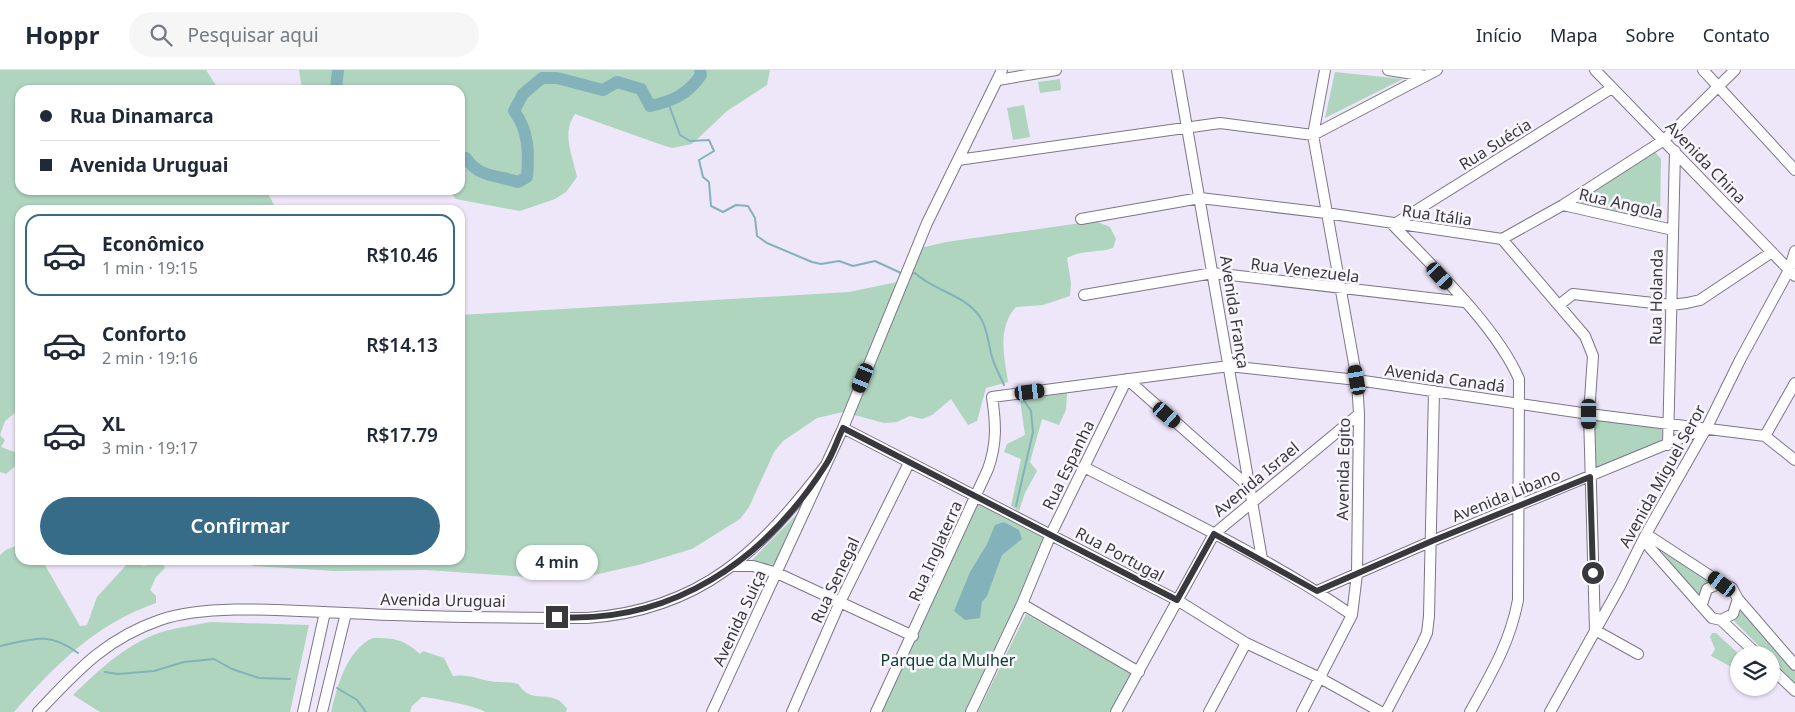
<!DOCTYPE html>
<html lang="pt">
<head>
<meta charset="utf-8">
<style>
	body { margin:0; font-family:"Noto Sans",sans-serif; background:#f6f6f7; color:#1f2937; height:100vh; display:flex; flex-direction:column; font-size:19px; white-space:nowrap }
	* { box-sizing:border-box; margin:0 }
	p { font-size:16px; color:#747a83 }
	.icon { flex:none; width:28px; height:28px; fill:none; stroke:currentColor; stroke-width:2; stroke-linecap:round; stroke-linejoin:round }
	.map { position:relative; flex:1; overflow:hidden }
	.panel { position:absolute; left:15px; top:135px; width:450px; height:360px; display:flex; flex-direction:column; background:#fff; border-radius:15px; box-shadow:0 1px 4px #0004 }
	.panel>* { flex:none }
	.hud { position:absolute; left:15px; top:15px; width:450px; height:110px; border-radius:15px; box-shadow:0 1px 4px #0004; display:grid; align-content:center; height:110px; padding:0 25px; background:#fff }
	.fabs { position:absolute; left:1730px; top:576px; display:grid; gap:10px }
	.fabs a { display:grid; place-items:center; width:50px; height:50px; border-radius:50%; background:#fff; box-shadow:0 1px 4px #0004; font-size:25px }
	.end { position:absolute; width:22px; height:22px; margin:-11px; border:6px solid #3a383f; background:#fff; box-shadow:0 0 0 2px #fff }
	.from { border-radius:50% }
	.bubble { position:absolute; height:35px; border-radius:18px; background:#fff; box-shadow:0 1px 4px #0004; font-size:16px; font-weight:600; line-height:35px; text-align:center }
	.car { position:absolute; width:15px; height:30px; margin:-15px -8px; border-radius:6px; box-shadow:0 0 4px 1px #0007; background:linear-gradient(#222 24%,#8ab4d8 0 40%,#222 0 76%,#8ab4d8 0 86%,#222 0) }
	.hud b { display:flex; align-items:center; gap:18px; height:48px; font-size:19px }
	.hud b+b { border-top:1px solid #e0e1e3 }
	.hud i { width:12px; height:12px; background:#1f2937 }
	ul { padding:9px 0 0; list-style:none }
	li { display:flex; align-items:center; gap:15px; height:82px; margin:0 10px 8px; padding:0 15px; border:2px solid transparent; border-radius:15px }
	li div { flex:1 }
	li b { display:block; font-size:19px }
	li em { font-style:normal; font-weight:600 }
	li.current { border-color:#376c88 }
	li>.icon { width:45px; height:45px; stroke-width:1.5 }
	.action { display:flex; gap:10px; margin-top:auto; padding:10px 25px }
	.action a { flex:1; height:58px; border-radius:30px; background:#376c88; color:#fff; font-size:20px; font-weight:600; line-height:58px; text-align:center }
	header { display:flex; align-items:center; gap:30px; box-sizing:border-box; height:70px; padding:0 25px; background:#fff; border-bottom:1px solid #e0e1e3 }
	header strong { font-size:24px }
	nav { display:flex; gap:28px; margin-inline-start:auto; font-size:18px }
	.search { width:350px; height:45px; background:#f6f6f7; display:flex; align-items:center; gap:12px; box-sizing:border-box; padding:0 18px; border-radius:28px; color:#747a83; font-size:19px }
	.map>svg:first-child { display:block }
</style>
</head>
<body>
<header>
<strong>Hoppr</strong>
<div class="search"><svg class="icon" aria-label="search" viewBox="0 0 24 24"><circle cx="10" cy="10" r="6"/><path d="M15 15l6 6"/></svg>Pesquisar aqui</div>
<nav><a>Início</a><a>Mapa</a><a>Sobre</a><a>Contato</a></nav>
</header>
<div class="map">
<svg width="1795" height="642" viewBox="0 0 1795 642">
	<rect width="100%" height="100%" fill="#eee6f9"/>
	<path fill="#afd5bf" d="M 0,0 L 206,0 L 219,20 L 20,20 L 20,120 L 262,120 L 267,122 L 277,140 L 20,140 L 20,346 L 16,342 L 5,351 L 0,365 L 5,370 L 1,377 L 20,384 L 20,392 L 6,404 L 0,402 Z
		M 299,0 L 770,0 L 767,15 L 727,41 L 692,74 L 672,78 L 662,75 L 575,44 C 561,64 573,86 577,107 L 566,122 L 555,129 L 520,141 L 456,129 L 448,120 L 460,120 L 460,20 L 302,20 Z
		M 1335,2 L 1403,9 L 1325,48 Z
		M 1060,9 L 1061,20 L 1040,23 L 1038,12 Z
		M 1024,35 L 1030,67 L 1013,70 L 1007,38 Z
		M 1655,82 L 1661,89 L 1660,150 L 1655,153 L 1577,135 L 1576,128 Z
		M 1095,151 L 1110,157 L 1116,169 L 1113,178 C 1097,183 1081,180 1067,188 L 1071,213 L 1070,226 L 1043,235 L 1016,237 C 997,258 1004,286 1008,312 L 986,318 L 977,351 L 968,355 L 951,329 L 932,345 L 922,349 L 910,346 L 897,352 L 884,353 L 843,342 L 817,348 L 783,371 L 774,382 L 749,437 L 740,449 L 692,479 L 642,494 L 590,506 L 527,507 L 426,500 L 335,501 L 253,496 L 246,490 L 460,490 L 460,245 L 849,222 L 897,212 L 907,204 L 916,179 L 946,172 Z
		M 1067,323 L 1066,340 L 1059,355 L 1042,349 L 1030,392 L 1037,401 L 1025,423 L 1019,441 L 1011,436 L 1021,389 L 1004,382 L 1007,374 L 1025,365 L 1020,330 Z
		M 1592,349 L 1664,359 L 1666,374 L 1592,404 Z
		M 977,429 L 1048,467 L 968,642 L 879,642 Z
		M 799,442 L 774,495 L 750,492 Z
		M 20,474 L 20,490 L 42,490 L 80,556 L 87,555 L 97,527 L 129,492 L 145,496 L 153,491 L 161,491 L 165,498 L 156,507 L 150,520 L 156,526 L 156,533 C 96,554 55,595 14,642 L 0,642 L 0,485 L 6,480 Z
		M 1662,477 L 1709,510 L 1709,513 L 1700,525 L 1695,523 L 1660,479 Z
		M 1742,540 L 1795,601 L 1795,614 L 1771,589 L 1771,585 L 1768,585 L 1734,551 Z
		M 1026,544 L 1131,604 L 1110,642 L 978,642 Z
		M 211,552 L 309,555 L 290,642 L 100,642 L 73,625 C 100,599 128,572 165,561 C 180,557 196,555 211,552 Z
		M 1712,563 L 1716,563 L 1740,585 L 1739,601 L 1711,586 L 1715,579 L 1710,567 Z
		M 373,568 C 395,568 403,569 420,584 L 423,581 L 444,588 L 453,606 C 467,604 475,608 489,611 C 498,613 508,611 518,614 C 531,633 542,622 558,630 C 561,631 564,636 567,638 L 566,642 L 485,642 C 480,637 431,627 422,627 L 412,636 L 410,642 L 331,642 C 337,617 347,579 373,568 Z"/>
	<path fill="#84b2ba" d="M 1004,452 L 1019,460 L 1022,469 L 1002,485 L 987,526 L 982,532 L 980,548 L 965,550 L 954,541 L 970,502 L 987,474 L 995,455 Z"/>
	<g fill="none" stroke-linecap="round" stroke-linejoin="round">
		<path stroke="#84b2ba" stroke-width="2" d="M 668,32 L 680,65 L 690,71 L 709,70 L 714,81 L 699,90 L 703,107 L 709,112 L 711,136 L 723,142 L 736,135 L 748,136 L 755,148 L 757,166 L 767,173 L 812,192 L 821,194 L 839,191 L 853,196 L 875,191 L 903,204
			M 910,204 L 915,203 C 933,220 961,224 977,243 C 987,254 988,273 992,287 C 995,297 1000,306 1004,315
			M 1016,436 L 1033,362 L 1031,341 L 1023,329
			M 0,576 C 33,569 48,561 78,583
			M 105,602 L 118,604 L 154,601 L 184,592 L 214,589 L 232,599 L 259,608 L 290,609
			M 337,618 L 357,630 L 366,642"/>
		<path stroke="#84b2ba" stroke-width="12" d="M 336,20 L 338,0
			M 460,87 L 466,88 C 479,108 497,105 518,112 L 527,107 C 529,83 529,61 514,41 L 523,24 L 542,8 L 557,8 L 603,20 L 617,12 L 641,19 L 650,36 C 673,31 687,25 701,5 L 700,0"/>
		<g stroke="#7d7687" stroke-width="12">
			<path id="minor" d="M 1177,0 L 1262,489
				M 1388,0 L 1426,6
				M 1595,0 L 1795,206
				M 1703,0 L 1795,100
				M 998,10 L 1056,0
				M 958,90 L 1220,53 L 1313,65 L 1437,0
				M 1563,135 L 1673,160
				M 1081,149 L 1200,128 L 1326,143 L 1502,169 L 1563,135 L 1664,70 L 1735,0
				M 1502,169 L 1585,266 L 1593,286 L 1589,344 L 1595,560 L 1638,584
				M 1084,225 L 1213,203 L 1464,232
				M 1559,235 L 1573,224 L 1671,235 L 1687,233 L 1700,230 L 1772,182
				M 1127,309 L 1248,416
				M 843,358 L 1177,530 L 1246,573 L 1320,608 L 1381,642
				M 1765,366 L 1795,313
				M 1668,375 L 1675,81
				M 1084,397 C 1175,444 1268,487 1352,545
				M 1646,464 L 1721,513 L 1732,518 L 1738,529 L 1795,595
				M 1643,470 L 1712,548 L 1721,550 L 1733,544 L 1738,529
				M 733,496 L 753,496 L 777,503 L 913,566
				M 1317,521 L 1432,471 L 1706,358
				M 1022,534 L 1139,602
				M 1702,534 L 1707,519 L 1721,513
				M 1721,550 L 1758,585
				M 1771,598 L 1795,621
				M 38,642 C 77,601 105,569 160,550 C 208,533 293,541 345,543 C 425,547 507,548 587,548 C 702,540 760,481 826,395
				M 303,642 L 325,542
				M 322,642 L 346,543
				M 712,642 L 843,358 L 927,153 L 1002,0
				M 792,642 L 840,532 L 909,393
				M 876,642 L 988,399 C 997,374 996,353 992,327 L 1229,296 L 1357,310 L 1589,344 L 1765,366 L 1795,390
				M 971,642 L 1022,534 L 1051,464 L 1127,309
				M 1116,642 L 1214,464 L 1359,344
				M 1209,642 L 1246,573
				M 1302,642 L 1352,545 L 1357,504 L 1359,344 L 1357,310 L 1313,65 L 1325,0
				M 1386,642 L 1422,574 L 1427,563 L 1429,546 L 1434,321
				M 1470,642 C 1491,604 1510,573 1518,530 L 1519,309 C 1496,256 1434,198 1393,155 L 1612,18
				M 1550,642 L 1620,516 L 1646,464 L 1707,357 L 1740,290 L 1789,200 L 1795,181"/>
		</g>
		<use href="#minor" stroke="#fff" stroke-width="10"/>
	</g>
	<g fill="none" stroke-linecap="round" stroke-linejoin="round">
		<path stroke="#3a383f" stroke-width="6" d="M 557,547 C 672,554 764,491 825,396 C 833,385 837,370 843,358 L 1177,530 L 1214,464 L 1317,521 L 1432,471 L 1590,407 L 1593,503"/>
	</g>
	<g text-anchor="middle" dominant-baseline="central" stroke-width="5" stroke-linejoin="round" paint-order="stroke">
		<g font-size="16" fill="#3a383f" stroke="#f9f6fd">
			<text transform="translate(1495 74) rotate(-32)">Rua Suécia</text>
			<text transform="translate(1706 92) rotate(46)">Avenida China</text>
			<text transform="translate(1621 133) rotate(13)">Rua Angola</text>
			<text transform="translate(1437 145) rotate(8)">Rua Itália</text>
			<text transform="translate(1305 200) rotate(7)">Rua Venezuela</text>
			<text transform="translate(1656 227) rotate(-89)">Rua Holanda</text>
			<text transform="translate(1235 242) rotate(81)">Avenida França</text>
			<text transform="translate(1445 308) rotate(8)">Avenida Canadá</text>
			<text transform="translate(1068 395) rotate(-64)">Rua Espanha</text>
			<text transform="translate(1343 399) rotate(-89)">Avenida Egito</text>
			<text transform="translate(1662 406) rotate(-61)">Avenida Miguel Seror</text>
			<text transform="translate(1256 409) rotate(-40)">Avenida Israel</text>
			<text transform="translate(1506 425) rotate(-22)">Avenida Libano</text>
			<text transform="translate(935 481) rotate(-66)">Rua Inglaterra</text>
			<text transform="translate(1120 484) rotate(28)">Rua Portugal</text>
			<text transform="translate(835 510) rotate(-65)">Rua Senegal</text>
			<text transform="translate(443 530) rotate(1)">Avenida Uruguai</text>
			<text transform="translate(739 548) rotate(-65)">Avenida Suiça</text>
		</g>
		<g font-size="16" fill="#0a3c27" stroke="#f9f6fd">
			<text x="948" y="590">Parque da Mulher</text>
		</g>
	</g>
</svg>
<div class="fabs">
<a><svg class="icon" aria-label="layers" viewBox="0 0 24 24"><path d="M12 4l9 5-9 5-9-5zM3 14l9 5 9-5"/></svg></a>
</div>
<i class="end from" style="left:1593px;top:503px"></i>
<i class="end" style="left:557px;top:547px"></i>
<div class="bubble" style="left:516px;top:475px;width:82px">4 min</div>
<i class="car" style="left:1440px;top:206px;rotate:138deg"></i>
<i class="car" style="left:863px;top:308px;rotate:202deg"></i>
<i class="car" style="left:1357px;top:310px;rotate:350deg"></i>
<i class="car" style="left:1030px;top:322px;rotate:83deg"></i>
<i class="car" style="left:1589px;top:344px;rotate:180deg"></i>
<i class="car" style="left:1167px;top:345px;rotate:131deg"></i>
<i class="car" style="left:1722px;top:514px;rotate:308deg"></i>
<div class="hud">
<b><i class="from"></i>Rua Dinamarca</b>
<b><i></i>Avenida Uruguai</b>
</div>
<section class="panel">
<ul>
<li class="current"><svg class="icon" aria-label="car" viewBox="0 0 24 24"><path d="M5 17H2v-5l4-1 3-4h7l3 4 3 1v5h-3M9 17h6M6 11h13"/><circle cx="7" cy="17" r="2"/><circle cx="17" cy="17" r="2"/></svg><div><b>Econômico</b><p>1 min · 19:15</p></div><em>R$10.46</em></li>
<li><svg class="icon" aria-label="car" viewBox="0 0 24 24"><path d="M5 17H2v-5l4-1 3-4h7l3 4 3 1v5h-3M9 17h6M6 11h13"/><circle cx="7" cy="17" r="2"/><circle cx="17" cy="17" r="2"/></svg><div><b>Conforto</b><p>2 min · 19:16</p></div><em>R$14.13</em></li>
<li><svg class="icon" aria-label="car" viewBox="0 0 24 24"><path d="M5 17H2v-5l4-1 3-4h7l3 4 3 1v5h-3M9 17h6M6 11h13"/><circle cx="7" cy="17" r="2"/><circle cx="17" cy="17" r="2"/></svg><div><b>XL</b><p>3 min · 19:17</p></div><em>R$17.79</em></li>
</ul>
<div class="action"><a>Confirmar</a></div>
</section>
</div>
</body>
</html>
